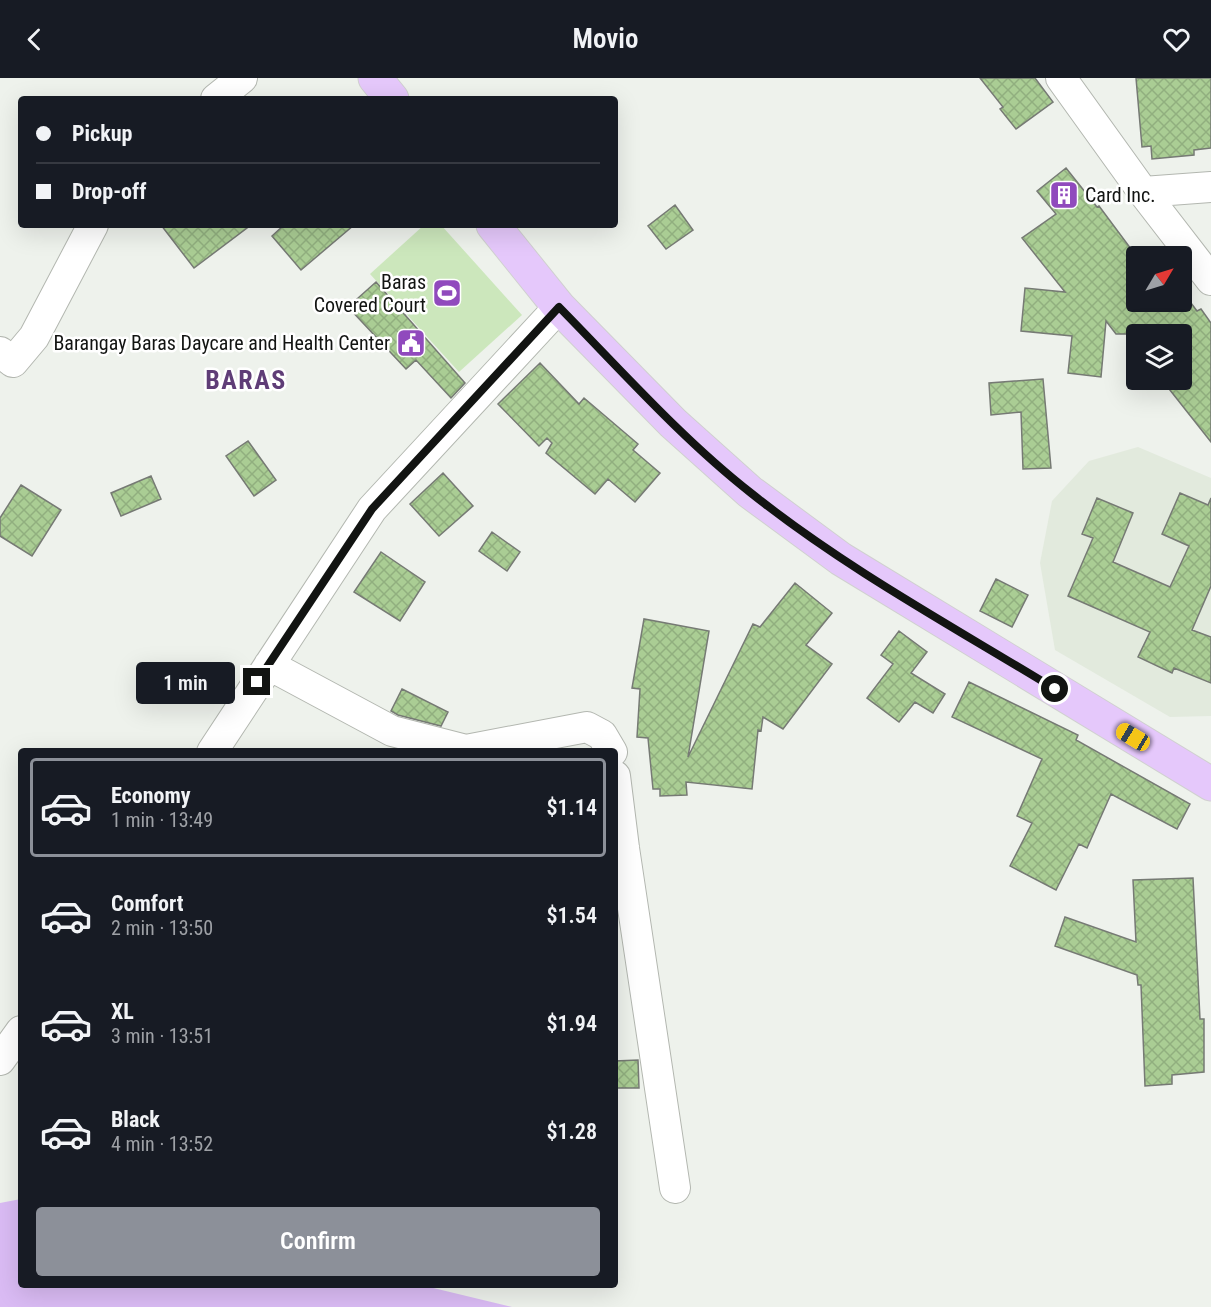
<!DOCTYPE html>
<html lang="en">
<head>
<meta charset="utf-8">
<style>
	body { margin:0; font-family:"Roboto Condensed",sans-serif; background:#242831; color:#f1f3f6; height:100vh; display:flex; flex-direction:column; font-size:22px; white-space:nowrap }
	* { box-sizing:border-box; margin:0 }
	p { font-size:20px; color:#9ea1a6 }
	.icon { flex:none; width:33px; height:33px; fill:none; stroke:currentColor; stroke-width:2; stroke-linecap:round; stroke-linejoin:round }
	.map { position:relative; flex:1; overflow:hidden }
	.drawer { position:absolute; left:18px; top:670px; width:600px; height:540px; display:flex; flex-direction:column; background:#171b24; border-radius:6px; box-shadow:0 6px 24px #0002 }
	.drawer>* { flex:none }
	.hud { position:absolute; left:18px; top:18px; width:600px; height:132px; border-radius:6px; box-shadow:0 6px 24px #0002; display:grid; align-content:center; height:132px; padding:0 18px; background:#171b24 }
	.needle { width:39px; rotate:52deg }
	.fabs { position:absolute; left:1126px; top:168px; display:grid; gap:12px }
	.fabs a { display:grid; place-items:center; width:66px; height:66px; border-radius:6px; background:#171b24; box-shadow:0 6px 24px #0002; font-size:30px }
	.end { position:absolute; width:27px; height:27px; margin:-14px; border:8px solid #121412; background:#fff; box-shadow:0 0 0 3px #fff }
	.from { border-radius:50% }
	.bubble { position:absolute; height:42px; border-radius:6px; background:#171b24; box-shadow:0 6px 24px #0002; font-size:20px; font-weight:600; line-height:42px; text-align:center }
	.car { position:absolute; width:18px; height:36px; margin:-18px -9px; border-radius:8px; box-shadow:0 0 4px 2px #0007; background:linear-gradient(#f5c518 24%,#345 0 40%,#f5c518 0 76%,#345 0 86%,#f5c518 0) }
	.hud b { display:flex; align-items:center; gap:21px; height:57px; font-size:22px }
	.hud b+b { border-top:2px solid #363941 }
	.hud i { width:15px; height:15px; background:#f1f3f6 }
	ul { padding:10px 0 0; list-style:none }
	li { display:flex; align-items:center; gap:18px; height:99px; margin:0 12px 9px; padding:0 6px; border:3px solid transparent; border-radius:6px }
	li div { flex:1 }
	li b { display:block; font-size:22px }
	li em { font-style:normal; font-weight:600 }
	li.active { border-color:#8c9099 }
	li>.icon { width:54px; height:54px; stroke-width:1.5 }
	.primary-button { display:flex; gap:12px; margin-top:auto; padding:12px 18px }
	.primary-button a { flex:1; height:69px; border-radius:6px; background:#8c9099; color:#fff; font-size:24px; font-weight:600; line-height:69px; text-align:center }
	header { display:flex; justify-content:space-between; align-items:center; height:78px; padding:0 18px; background:#171b24; font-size:27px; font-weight:600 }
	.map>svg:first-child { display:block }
</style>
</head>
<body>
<header><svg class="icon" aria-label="back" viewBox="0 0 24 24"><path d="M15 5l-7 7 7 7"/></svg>Movio<svg class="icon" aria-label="heart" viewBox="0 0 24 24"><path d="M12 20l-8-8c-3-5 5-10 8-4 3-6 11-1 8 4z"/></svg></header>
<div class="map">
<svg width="1211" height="1229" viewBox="0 0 1211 1229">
	<defs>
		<pattern id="building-cross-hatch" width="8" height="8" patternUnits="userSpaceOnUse" patternTransform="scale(1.5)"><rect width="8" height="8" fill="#aacd94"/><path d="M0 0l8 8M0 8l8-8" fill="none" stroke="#91af7f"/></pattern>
	</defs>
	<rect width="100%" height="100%" fill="#eef2ec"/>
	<path fill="#e2eadd" d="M 1138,369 L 1211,400 L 1211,638 L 1170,639 L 1055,572 L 1040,485 L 1052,423 L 1089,383 Z"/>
	<path fill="#cce7bc" d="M 424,147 L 441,147 L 522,237 L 459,294 L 370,196 Z"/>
	<path fill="#dabbf4" d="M 21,1121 L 21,1208 L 425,1208 L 512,1229 L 0,1229 L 0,1125 Z"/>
	<path fill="url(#building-cross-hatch)" stroke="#767a74" stroke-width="1.5" d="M 980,0 L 1035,0 L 1053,24 L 1016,51 L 1000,31 L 1003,29 Z
		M 1136,0 L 1211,0 L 1211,70 L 1194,72 L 1194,77 L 1152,81 L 1151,68 L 1142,69 Z
		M 1066,90 L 1097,129 L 1099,128 L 1137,179 L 1137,224 L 1182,224 L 1182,213 L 1197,233 L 1201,231 L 1211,245 L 1211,364 L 1162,302 L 1182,302 L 1182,256 L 1116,256 L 1106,243 L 1101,299 L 1068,295 L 1072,258 L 1021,253 L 1025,210 L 1065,214 L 1022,160 L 1056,136 L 1037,113 Z
		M 675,127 L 693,152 L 666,171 L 648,148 Z
		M 161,147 L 251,147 L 194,190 Z
		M 284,147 L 354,147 L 301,192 L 272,158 Z
		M 376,204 L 465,305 L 451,320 L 416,282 L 406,291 L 348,229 Z
		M 540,285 L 579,326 L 584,320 L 638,366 L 633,372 L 660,395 L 635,424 L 608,401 L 595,416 L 546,375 L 552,365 L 547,360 L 539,368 L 498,326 Z
		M 1043,301 L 1051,390 L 1023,391 L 1021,334 L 991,337 L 989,305 Z
		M 248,363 L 276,402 L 254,418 L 226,378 Z
		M 443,395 L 473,428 L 439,458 L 410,426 Z
		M 151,398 L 161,421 L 121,438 L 111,415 Z
		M 21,407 L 61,432 L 32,478 L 0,458 L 0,440 Z
		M 1180,415 L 1208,427 L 1211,420 L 1211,508 L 1192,552 L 1211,559 L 1211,605 L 1174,590 L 1172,595 L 1138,579 L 1150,554 L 1068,518 L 1093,460 L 1082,456 L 1097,420 L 1133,435 L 1113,484 L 1170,509 L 1189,468 L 1162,456 Z
		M 492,454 L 520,474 L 507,493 L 479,473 Z
		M 381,474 L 425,504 L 400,543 L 354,514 Z
		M 996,501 L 1028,517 L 1012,549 L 980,533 Z
		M 795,505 L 832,535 L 806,567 L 832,586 L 783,651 L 763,639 L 761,653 L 758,652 L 752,711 L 686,704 L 687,717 L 660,718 L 660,711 L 653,711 L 648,660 L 637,659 L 640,611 L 632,610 L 644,541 L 709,553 L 688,679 L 753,546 L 760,549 Z
		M 899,553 L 927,574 L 911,595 L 945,616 L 933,635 L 915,624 L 899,644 L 867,620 L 893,586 L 881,577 Z
		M 969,604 L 1078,657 L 1076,662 L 1190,726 L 1177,751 L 1111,716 L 1087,770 L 1079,766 L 1056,812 L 1010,788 L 1032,745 L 1017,738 L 1042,681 L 952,639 Z
		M 402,611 L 448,634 L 441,648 L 398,637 L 391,633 Z
		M 1193,800 L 1200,941 L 1204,941 L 1204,994 L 1172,997 L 1172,1006 L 1145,1008 L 1141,907 L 1138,907 L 1137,897 L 1055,868 L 1065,839 L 1136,864 L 1133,802 Z
		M 638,982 L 639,1010 L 615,1010 L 615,983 Z"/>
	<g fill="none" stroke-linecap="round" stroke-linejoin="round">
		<g stroke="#b3b7b0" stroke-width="32">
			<path id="minor" d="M 1061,0 L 1143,114 L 1211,202
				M 216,21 L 242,0
				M 1143,114 L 1211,109
				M 0,274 L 13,284 L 34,259 L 93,147
				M 269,587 L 392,653 L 466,672 L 587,649 L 602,657 L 612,674
				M 212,674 L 372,431 L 559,229
				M 615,698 L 624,770 L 675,1110
				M 0,982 L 21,953"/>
		</g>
		<g stroke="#d0d0d0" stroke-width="35">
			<path id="major" d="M 375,0 L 392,21
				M 493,147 L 559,229 L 673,345 L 750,414 L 841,481 L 1211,706"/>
		</g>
		<use href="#minor" stroke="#fff" stroke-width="30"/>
		<use href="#major" stroke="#e5c8fb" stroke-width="33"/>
	</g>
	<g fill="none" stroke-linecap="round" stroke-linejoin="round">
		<path stroke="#121412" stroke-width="8" d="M 257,604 L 372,431 L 559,229 C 620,291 682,361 751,415 C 845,490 952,548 1055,611"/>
	</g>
	<defs>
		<g id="building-square" transform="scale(1.5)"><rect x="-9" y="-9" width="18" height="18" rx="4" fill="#904abd" stroke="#fff"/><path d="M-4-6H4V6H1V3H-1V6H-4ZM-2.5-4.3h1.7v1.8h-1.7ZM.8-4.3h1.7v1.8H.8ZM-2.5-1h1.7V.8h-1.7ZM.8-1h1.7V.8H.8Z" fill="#fff"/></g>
		<g id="stadium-square" transform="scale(1.5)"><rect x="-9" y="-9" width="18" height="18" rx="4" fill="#904abd" stroke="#fff"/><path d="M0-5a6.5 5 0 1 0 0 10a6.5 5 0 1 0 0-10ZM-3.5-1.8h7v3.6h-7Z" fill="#fff"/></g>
		<g id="civic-square" transform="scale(1.5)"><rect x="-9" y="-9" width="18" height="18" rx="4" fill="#904abd" stroke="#fff"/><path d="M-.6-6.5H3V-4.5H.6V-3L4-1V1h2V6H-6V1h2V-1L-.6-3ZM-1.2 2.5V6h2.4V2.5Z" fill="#fff"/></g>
	</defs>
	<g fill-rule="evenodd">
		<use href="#building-square" x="1064" y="117"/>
		<use href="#stadium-square" x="447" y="215"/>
		<use href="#civic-square" x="411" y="265"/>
	</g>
	<g text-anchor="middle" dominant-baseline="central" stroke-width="5" stroke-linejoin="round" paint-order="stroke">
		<g font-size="20" fill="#121412" stroke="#fff" text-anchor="end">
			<text x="1085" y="117" text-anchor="start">Card Inc.</text>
			<text x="426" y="204">Baras<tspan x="426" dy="23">Covered Court</tspan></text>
			<text x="390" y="265">Barangay Baras Daycare and Health Center</text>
		</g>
		<g font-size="26" font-weight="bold" letter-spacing="1.5" fill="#5f3d77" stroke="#fff">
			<text x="246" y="302">BARAS</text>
		</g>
	</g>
</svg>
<div class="fabs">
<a><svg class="needle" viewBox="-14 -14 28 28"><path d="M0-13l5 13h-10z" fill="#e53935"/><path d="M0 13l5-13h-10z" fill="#9ea1a6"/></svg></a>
<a><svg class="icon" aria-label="layers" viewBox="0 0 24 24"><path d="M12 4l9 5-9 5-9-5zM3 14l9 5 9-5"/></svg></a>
</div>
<i class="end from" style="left:1055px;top:611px"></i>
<i class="end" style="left:257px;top:604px"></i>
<div class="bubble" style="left:136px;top:584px;width:99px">1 min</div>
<i class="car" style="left:1133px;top:659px;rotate:301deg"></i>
<div class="hud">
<b><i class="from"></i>Pickup</b>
<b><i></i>Drop-off</b>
</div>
<section class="drawer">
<ul>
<li class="active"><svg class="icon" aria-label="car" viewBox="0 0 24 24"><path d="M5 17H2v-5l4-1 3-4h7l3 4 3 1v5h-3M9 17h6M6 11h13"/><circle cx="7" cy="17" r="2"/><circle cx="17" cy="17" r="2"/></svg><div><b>Economy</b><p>1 min · 13:49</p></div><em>$1.14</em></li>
<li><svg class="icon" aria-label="car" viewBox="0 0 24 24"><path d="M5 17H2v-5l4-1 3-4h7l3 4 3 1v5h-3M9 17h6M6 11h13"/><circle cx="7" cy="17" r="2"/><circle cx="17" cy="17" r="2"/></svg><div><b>Comfort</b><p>2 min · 13:50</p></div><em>$1.54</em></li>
<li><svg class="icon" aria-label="car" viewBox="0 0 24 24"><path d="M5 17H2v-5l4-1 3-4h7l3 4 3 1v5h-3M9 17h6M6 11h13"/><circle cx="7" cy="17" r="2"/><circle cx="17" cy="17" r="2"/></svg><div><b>XL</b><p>3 min · 13:51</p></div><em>$1.94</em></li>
<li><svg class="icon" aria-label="car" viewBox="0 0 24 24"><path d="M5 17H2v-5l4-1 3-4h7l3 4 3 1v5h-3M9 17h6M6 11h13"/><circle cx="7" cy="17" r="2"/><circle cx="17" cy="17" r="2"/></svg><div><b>Black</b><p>4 min · 13:52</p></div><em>$1.28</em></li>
</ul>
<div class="primary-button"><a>Confirm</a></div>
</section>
</div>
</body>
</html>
